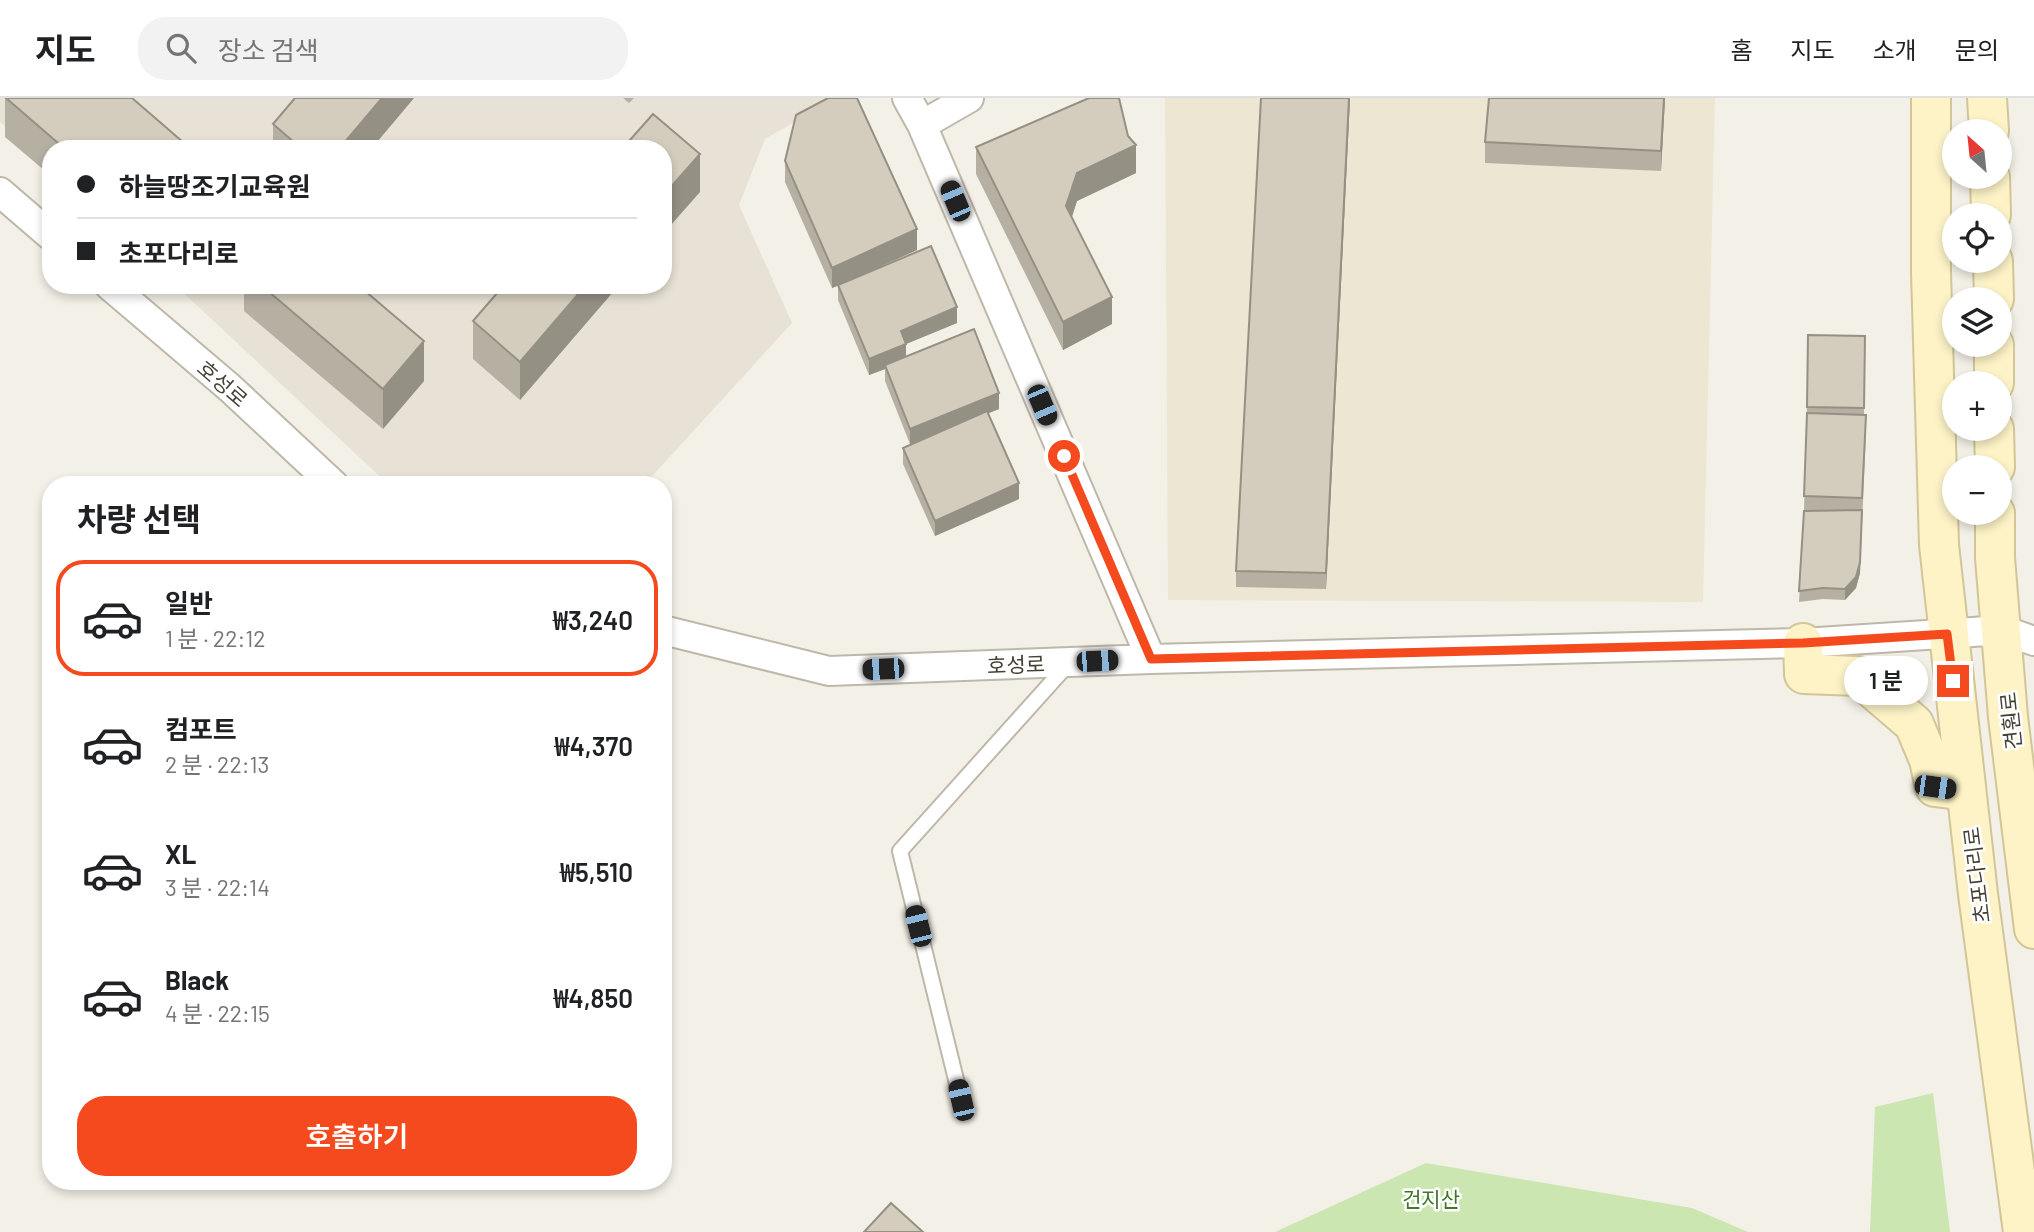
<!DOCTYPE html>
<html lang="ko">
<head>
<meta charset="utf-8">
<style>
	body { margin:0; font-family:Barlow,"Noto Sans KR",sans-serif; background:#f2f2f2; color:#202124; height:100vh; display:flex; flex-direction:column; font-size:26px; white-space:nowrap }
	* { box-sizing:border-box; margin:0 }
	p { font-size:23px; color:#757577 }
	.icon { flex:none; width:38px; height:38px; fill:none; stroke:currentColor; stroke-width:2; stroke-linecap:round; stroke-linejoin:round }
	.map { position:relative; flex:1; overflow:hidden }
	.side { position:absolute; left:42px; top:378px; width:630px; height:714px; display:flex; flex-direction:column; background:#fff; border-radius:28px; box-shadow:0 4px 10px #0003 }
	.side>* { flex:none }
	.guide { position:absolute; left:42px; top:42px; width:630px; height:154px; border-radius:28px; box-shadow:0 4px 10px #0003; display:grid; align-content:center; height:154px; padding:0 35px; background:#fff }
	.needle { width:46px; rotate:333deg }
	.buttons { position:absolute; left:1942px; top:21px; display:grid; gap:14px }
	.buttons a { display:grid; place-items:center; width:70px; height:70px; border-radius:50%; background:#fff; box-shadow:0 4px 10px #0003; font-size:35px }
	.end { position:absolute; width:32px; height:32px; margin:-16px; border:9px solid #f44a1e; background:#fff; box-shadow:0 0 0 4px #fff }
	.from { border-radius:50% }
	.bubble { position:absolute; height:49px; border-radius:24px; background:#fff; box-shadow:0 4px 10px #0003; font-size:23px; font-weight:600; line-height:49px; text-align:center }
	.car { position:absolute; width:21px; height:42px; margin:-21px -10px; border-radius:9px; box-shadow:0 0 5px 2px #0007; background:linear-gradient(#222 24%,#8ab4d8 0 40%,#222 0 76%,#8ab4d8 0 86%,#222 0) }
	.guide b { display:flex; align-items:center; gap:24px; height:66px; font-size:26px }
	.guide b+b { border-top:2px solid #e0e0e0 }
	.guide i { width:18px; height:18px; background:#202124 }
	ul { padding:0; list-style:none }
	li { display:flex; align-items:center; gap:21px; height:116px; margin:0 14px 10px; padding:0 21px; border:4px solid transparent; border-radius:28px }
	li div { flex:1 }
	li b { display:block; font-size:26px }
	li em { font-style:normal; font-weight:600 }
	li.active { border-color:#f44a1e }
	li>.icon { width:63px; height:63px; stroke-width:1.5 }
	h2 { padding:0 35px; font-size:32px; line-height:84px }
	.action { display:flex; gap:14px; margin-top:auto; padding:14px 35px }
	.action a { flex:1; height:80px; border-radius:28px; background:#f44a1e; color:#fff; font-size:28px; font-weight:600; line-height:80px; text-align:center }
	header { display:flex; align-items:center; gap:42px; box-sizing:border-box; height:98px; padding:0 35px; background:#fff; border-bottom:2px solid #e0e0e0 }
	header strong { font-size:33px }
	nav { display:flex; gap:38px; margin-inline-start:auto; font-size:24px }
	.search { width:490px; height:63px; background:#f2f2f2; display:flex; align-items:center; gap:18px; box-sizing:border-box; padding:0 24px; border-radius:28px; color:#757577; font-size:26px }
	.map>svg:first-child { display:block }
</style>
</head>
<body>
<header>
<strong>지도</strong>
<div class="search"><svg class="icon" aria-label="search" viewBox="0 0 24 24"><circle cx="10" cy="10" r="6"/><path d="M15 15l6 6"/></svg>장소 검색</div>
<nav><a>홈</a><a>지도</a><a>소개</a><a>문의</a></nav>
</header>
<div class="map">
<svg width="2034" height="1134" viewBox="0 0 2034 1134">
	<rect width="100%" height="100%" fill="#f3f0e7"/>
	<path fill="#e7e2d5" d="M 0,0 L 837,0 L 765,41 L 739,107 L 792,225 L 644,387 L 389,387 L 175,187 L 663,187 L 663,51 L 51,51 L 51,71 L 0,24 Z"/>
	<path fill="#ece6d2" d="M 1165,0 L 1715,0 L 1703,504 L 1168,502 Z"/>
	<path fill="#cbe6b1" d="M 1933,995 L 1950,1134 L 1870,1134 L 1875,1009 Z
		M 1426,1065 L 1692,1110 L 1748,1134 L 1275,1134 Z"/>
	<g fill="none" stroke-linecap="round" stroke-linejoin="round">
		<g stroke="#beb8aa" stroke-width="18">
			<path id="lane" d="M 961,1002 L 900,753 L 1069,565"/>
		</g>
		<g stroke="#beb8aa" stroke-width="32">
			<path id="street" d="M 907,0 L 922,27 L 1151,561
				M 922,27 L 969,0
				M 0,94 L 51,138
				M 109,187 L 230,290 L 334,387
				M 663,532 L 829,573 L 1151,561 L 1803,545 L 2003,532 L 2034,543"/>
		</g>
		<g stroke="#d2c598" stroke-width="42">
			<path id="secondary" d="M 1931,0 L 1931,174 L 1939,447 L 1978,796 L 2023,1134
				M 1987,0 L 1989,33
				M 1990,79 L 1991,117
				M 1993,163 L 1994,201
				M 1994,247 L 1994,285
				M 1994,331 L 1995,369
				M 1995,415 L 1995,460 L 2008,619 L 2034,831
				M 1803,545 L 1804,576 L 1858,578 L 1914,626 L 1929,662 L 1935,689 L 1966,693"/>
		</g>
		<use href="#lane" stroke="#fff" stroke-width="14"/>
		<use href="#street" stroke="#fff" stroke-width="28"/>
		<use href="#secondary" stroke="#fdf3c7" stroke-width="38"/>
	</g>
	<path fill="#b6b0a3" d="M 5,0 L 132,0 L 191,51 L 51,51 L 51,78 L 5,39 Z
		M 295,0 L 414,0 L 371,51 L 273,51 L 273,26 Z
		M 623,0 L 634,0 L 629,5 Z
		M 1350,0 L 1326,491 L 1236,489 L 1236,473 Z
		M 1665,0 L 1661,73 L 1485,65 L 1485,44 Z
		M 976,49 L 1136,75 L 1077,103 L 1072,119 L 1112,226 L 1063,252 L 976,76 Z
		M 785,63 L 917,152 L 864,176 L 957,225 L 906,246 L 906,258 L 999,311 L 988,315 L 1019,401 L 935,438 L 903,366 L 903,350 L 910,346 L 885,283 L 885,271 L 869,277 L 838,202 L 838,188 L 832,190 L 785,84 Z
		M 244,187 L 358,187 L 424,283 L 383,331 L 244,213 Z
		M 619,187 L 520,302 L 473,261 L 473,223 Z
		M 1865,238 L 1864,317 L 1866,333 L 1860,475 L 1856,490 L 1845,502 L 1823,501 L 1799,504 L 1804,413 L 1807,309 Z"/>
	<path fill="#949084" d="M 382,0 L 414,0 L 371,51 L 339,51 Z
		M 1349,0 L 1350,0 L 1326,491 L 1326,475 Z
		M 1664,0 L 1665,0 L 1661,73 L 1661,53 Z
		M 1136,47 L 1136,75 L 1077,103 L 1066,136 L 1066,108 L 1077,75 Z
		M 700,56 L 700,94 L 663,136 L 663,98 Z
		M 917,131 L 917,152 L 832,190 L 832,170 Z
		M 586,187 L 619,187 L 520,302 L 520,264 Z
		M 1112,199 L 1112,226 L 1063,252 L 1063,224 Z
		M 957,209 L 957,225 L 906,246 L 906,262 L 885,267 L 885,271 L 869,277 L 869,261 L 901,233 Z
		M 424,243 L 424,283 L 383,331 L 383,291 Z
		M 999,295 L 999,311 L 910,347 L 910,331 Z
		M 1019,385 L 1019,401 L 935,438 L 935,423 Z
		M 1862,412 L 1860,475 L 1856,490 L 1845,502 L 1845,491 Z"/>
	<path fill="#d4cdbd" stroke="#949084" stroke-width="2" d="M 6,0 L 132,0 L 191,51 L 65,51 Z
		M 295,0 L 382,0 L 339,51 L 302,51 L 273,26 Z
		M 828,0 L 857,0 L 917,131 L 832,170 L 785,63 L 796,17 Z
		M 1089,0 L 1119,0 L 1128,38 L 1136,47 L 1077,75 L 1066,108 L 1112,199 L 1063,224 L 976,49 Z
		M 1261,0 L 1349,0 L 1326,475 L 1236,473 Z
		M 1489,0 L 1664,0 L 1661,53 L 1485,44 Z
		M 653,16 L 700,56 L 663,98 L 663,51 L 622,51 Z
		M 931,148 L 957,209 L 901,233 L 906,246 L 869,261 L 838,187 Z
		M 261,187 L 358,187 L 424,243 L 383,291 Z
		M 504,187 L 586,187 L 520,264 L 473,223 Z
		M 974,231 L 999,295 L 910,331 L 885,267 Z
		M 1808,237 L 1865,238 L 1864,310 L 1807,309 Z
		M 987,313 L 1019,385 L 935,423 L 903,350 Z
		M 1807,315 L 1866,317 L 1862,400 L 1804,398 Z
		M 1862,412 L 1860,464 L 1856,479 L 1845,491 L 1823,490 L 1799,493 L 1804,413 Z
		M 891,1105 L 923,1134 L 864,1134 Z"/>
	<g fill="none" stroke-linecap="round" stroke-linejoin="round">
		<path stroke="#f44a1e" stroke-width="9" d="M 1064,358 L 1151,561 L 1803,545 L 1947,536 L 1953,583"/>
	</g>
	<g text-anchor="middle" dominant-baseline="central" stroke-width="5" stroke-linejoin="round" paint-order="stroke">
		<g font-size="21" fill="#464136" stroke="#fff">
			<text transform="translate(223 285) rotate(41)">호성로</text>
			<text transform="translate(1016 566) rotate(-2)">호성로</text>
			<text transform="translate(2010 623) rotate(-96)">견훤로</text>
			<text transform="translate(1976 777) rotate(-97)">초포다리로</text>
		</g>
		<g font-size="21" fill="#43762b" stroke="#fff">
			<text x="1431" y="1100">건지산</text>
		</g>
	</g>
</svg>
<div class="buttons">
<a><svg class="needle" viewBox="-14 -14 28 28"><path d="M0-13l5 13h-10z" fill="#e53935"/><path d="M0 13l5-13h-10z" fill="#757577"/></svg></a>
<a><svg class="icon" aria-label="locate" viewBox="0 0 24 24"><circle cx="12" cy="12" r="6"/><path d="M12 2v4M12 18v4M2 12h4M18 12h4"/></svg></a>
<a><svg class="icon" aria-label="layers" viewBox="0 0 24 24"><path d="M12 4l9 5-9 5-9-5zM3 14l9 5 9-5"/></svg></a>
<a>+</a>
<a>−</a>
</div>
<i class="end from" style="left:1064px;top:358px"></i>
<i class="end" style="left:1953px;top:583px"></i>
<div class="bubble" style="left:1844px;top:558px;width:84px">1 분</div>
<i class="car" style="left:955px;top:103px;rotate:337deg"></i>
<i class="car" style="left:1042px;top:307px;rotate:157deg"></i>
<i class="car" style="left:1097px;top:563px;rotate:87deg"></i>
<i class="car" style="left:883px;top:571px;rotate:268deg"></i>
<i class="car" style="left:1935px;top:689px;rotate:98deg"></i>
<i class="car" style="left:918px;top:828px;rotate:346deg"></i>
<i class="car" style="left:961px;top:1002px;rotate:347deg"></i>
<div class="guide">
<b><i class="from"></i>하늘땅조기교육원</b>
<b><i></i>초포다리로</b>
</div>
<section class="side">
<h2>차량 선택</h2>
<ul>
<li class="active"><svg class="icon" aria-label="car" viewBox="0 0 24 24"><path d="M5 17H2v-5l4-1 3-4h7l3 4 3 1v5h-3M9 17h6M6 11h13"/><circle cx="7" cy="17" r="2"/><circle cx="17" cy="17" r="2"/></svg><div><b>일반</b><p>1 분 · 22:12</p></div><em>₩3,240</em></li>
<li><svg class="icon" aria-label="car" viewBox="0 0 24 24"><path d="M5 17H2v-5l4-1 3-4h7l3 4 3 1v5h-3M9 17h6M6 11h13"/><circle cx="7" cy="17" r="2"/><circle cx="17" cy="17" r="2"/></svg><div><b>컴포트</b><p>2 분 · 22:13</p></div><em>₩4,370</em></li>
<li><svg class="icon" aria-label="car" viewBox="0 0 24 24"><path d="M5 17H2v-5l4-1 3-4h7l3 4 3 1v5h-3M9 17h6M6 11h13"/><circle cx="7" cy="17" r="2"/><circle cx="17" cy="17" r="2"/></svg><div><b>XL</b><p>3 분 · 22:14</p></div><em>₩5,510</em></li>
<li><svg class="icon" aria-label="car" viewBox="0 0 24 24"><path d="M5 17H2v-5l4-1 3-4h7l3 4 3 1v5h-3M9 17h6M6 11h13"/><circle cx="7" cy="17" r="2"/><circle cx="17" cy="17" r="2"/></svg><div><b>Black</b><p>4 분 · 22:15</p></div><em>₩4,850</em></li>
</ul>
<div class="action"><a>호출하기</a></div>
</section>
</div>
</body>
</html>
